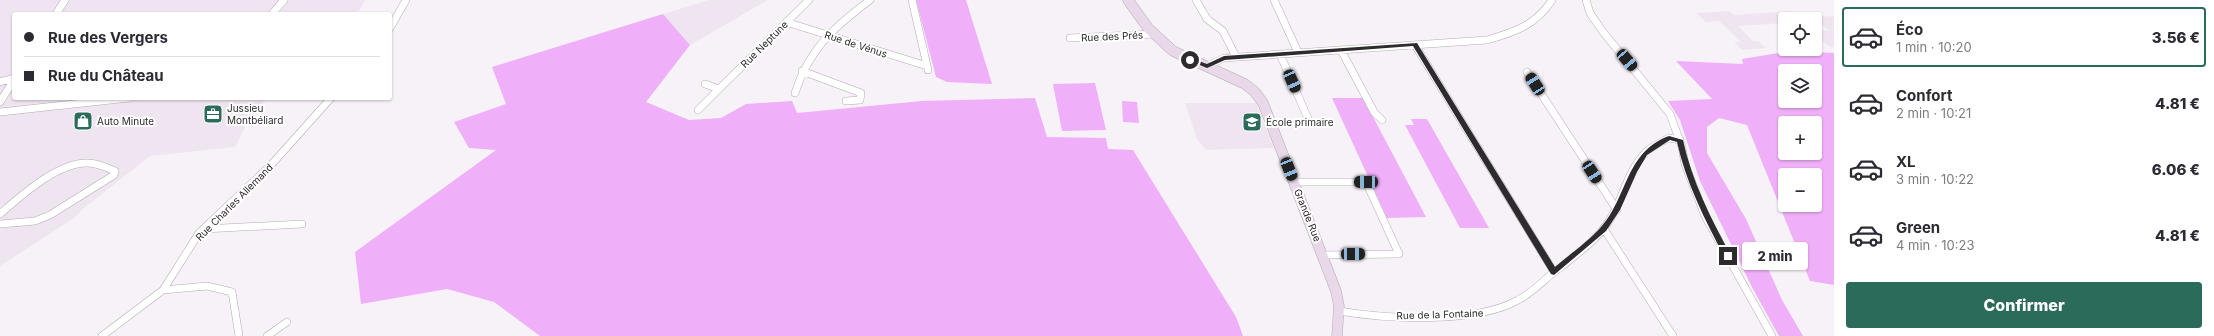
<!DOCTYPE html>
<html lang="fr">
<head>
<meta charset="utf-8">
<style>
	body { margin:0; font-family:Inter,sans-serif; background:#f7f7f7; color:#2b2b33; height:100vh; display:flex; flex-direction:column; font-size:15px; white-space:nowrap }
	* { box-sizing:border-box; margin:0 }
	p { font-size:13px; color:#7c7c81 }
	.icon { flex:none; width:22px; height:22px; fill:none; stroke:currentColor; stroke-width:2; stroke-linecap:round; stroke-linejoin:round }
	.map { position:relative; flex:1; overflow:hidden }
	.sheet { display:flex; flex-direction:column; background:#fff; width:380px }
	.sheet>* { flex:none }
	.guide { position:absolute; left:12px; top:12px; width:380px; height:88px; border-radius:4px; box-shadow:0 1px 3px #0004; display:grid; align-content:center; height:88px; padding:0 12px; background:#fff }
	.buttons { position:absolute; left:1778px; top:12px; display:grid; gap:8px }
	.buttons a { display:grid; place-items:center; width:44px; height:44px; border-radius:4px; background:#fff; box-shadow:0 1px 3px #0004; font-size:20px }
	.end { position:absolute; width:18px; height:18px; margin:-9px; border:5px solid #2d2b2d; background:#fff; box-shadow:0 0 0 2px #fff }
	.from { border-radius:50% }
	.bubble { position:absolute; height:28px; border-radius:4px; background:#fff; box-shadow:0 1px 3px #0004; font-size:13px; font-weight:800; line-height:28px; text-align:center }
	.car { position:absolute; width:12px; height:24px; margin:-12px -6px; border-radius:5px; box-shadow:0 0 3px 1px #0007; background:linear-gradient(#222 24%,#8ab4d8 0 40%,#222 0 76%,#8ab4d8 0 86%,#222 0) }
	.guide b { display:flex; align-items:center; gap:14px; height:38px; font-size:15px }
	.guide b+b { border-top:1px solid #e1e1e2 }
	.guide i { width:10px; height:10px; background:#2b2b33 }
	ul { padding:7px 0 0; list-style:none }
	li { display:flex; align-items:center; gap:12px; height:60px; margin:0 8px 6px; padding:0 4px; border:2px solid transparent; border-radius:4px }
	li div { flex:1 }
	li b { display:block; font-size:15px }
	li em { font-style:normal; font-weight:800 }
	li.active { border-color:#2b6b5a }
	li>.icon { width:36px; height:36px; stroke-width:1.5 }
	.cta { display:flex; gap:8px; margin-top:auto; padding:8px 12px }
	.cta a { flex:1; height:46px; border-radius:4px; background:#2b6b5a; color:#fff; font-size:16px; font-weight:800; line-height:46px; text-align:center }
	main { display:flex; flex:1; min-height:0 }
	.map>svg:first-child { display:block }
</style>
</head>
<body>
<main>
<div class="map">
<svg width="1834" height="336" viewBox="0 0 1834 336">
	<rect width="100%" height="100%" fill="#f7f2f7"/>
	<path fill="#efe5f0" d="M 0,0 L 365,0 L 357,14 L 14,14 L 14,98 L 268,98 L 245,120 L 248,121 L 235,147 L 150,156 L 83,209 L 74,218 L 0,266 Z
		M 709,0 L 768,0 L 690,45 L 663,14 Z
		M 1729,11 L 1734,15 L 1791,11 L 1800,18 L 1811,17 L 1811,14 L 1816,17 L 1834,16 L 1834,47 L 1831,47 L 1815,36 L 1815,30 L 1829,31 L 1815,19 L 1785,19 L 1785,23 L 1738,26 L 1753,41 L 1758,41 L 1766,48 L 1742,50 L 1734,42 L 1741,42 L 1719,21 L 1706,22 L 1696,13 Z
		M 1185,103 L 1256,103 L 1274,148 L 1206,150 L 1197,139 Z"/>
	<path fill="#f0aff9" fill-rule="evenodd" d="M 916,0 L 966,0 L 992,84 L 947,82 L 936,77 Z
		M 663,14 L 690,45 L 646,102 L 689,120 L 721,118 L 746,104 L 792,101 L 797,113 L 922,101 L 1035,98 L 1047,137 L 1106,138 L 1108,149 L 1133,150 L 1236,317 L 1243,336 L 540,336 L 494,302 L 447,289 L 361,304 L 355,252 L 496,150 L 469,148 L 454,122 L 506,104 L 492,67 Z
		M 1791,51 L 1834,53 L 1834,285 L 1810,281 L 1747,125 L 1719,118 L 1707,127 L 1707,153 L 1746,219 L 1782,300 L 1803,336 L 1779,336 L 1753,289 L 1700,181 L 1680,120 L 1668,101 L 1712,99 L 1676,61 L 1743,64 L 1742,59 ZM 1785,71 L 1815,71 L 1815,101 L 1785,101 ZM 1785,123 L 1815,123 L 1815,153 L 1785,153 ZM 1785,175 L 1815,175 L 1815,205 L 1785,205 Z
		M 1095,83 L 1106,130 L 1062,131 L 1053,84 Z
		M 1332,98 L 1363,98 L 1426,217 L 1387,218 Z
		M 1122,101 L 1137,102 L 1139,123 L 1123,122 Z
		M 1411,119 L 1427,119 L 1489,228 L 1460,228 L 1405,125 L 1414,125 Z"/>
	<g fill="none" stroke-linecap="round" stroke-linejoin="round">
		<g stroke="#b2adb2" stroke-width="8">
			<path id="street" d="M 912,0 L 928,70
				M 1196,0 L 1207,19 L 1223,31 L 1236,57
				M 1274,0 L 1298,52
				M 1586,0 L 1590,13 L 1603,32 L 1670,114 L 1682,147 L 1685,164 L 1705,216 L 1772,336
				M 56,14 L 65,0
				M 272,14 L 284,0
				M 786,22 L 927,66
				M 390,28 L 406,0
				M 1070,38 L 1154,34
				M 1415,45 L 1554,272
				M 1341,50 L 1374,112 L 1382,120
				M 1280,54 L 1309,121
				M 1207,66 L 1224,58 L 1487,40 C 1515,32 1536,25 1552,0
				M 802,71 L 861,93 L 860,100 L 846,101
				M 1527,72 L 1617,210
				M 0,82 L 14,78
				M 719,89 L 809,0
				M 795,93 C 809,49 834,27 870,0
				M 0,102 L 14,80
				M 698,110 L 719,89 L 705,84
				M 0,112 L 129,98
				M 1294,182 L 1366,182 L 1399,254 L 1323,255
				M 0,214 C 22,195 58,162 88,163 C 97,163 106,167 115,171 L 114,175 L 50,215 L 35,221 L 0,224
				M 204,229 L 302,224
				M 1604,229 L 1673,336
				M 163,290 L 207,286 L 232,292 L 239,336
				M 1339,311 C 1386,319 1476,324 1518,300 C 1534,292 1546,277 1561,267 C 1578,253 1597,240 1609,221 C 1623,200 1627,171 1646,152 C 1652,146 1661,142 1669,138 L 1680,140
				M 102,336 L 163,290 L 199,233 L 271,165 L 331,98
				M 267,336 L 287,322"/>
		</g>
		<g stroke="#b2adb2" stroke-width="11">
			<path id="secondary" d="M 1128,0 L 1148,28 L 1173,51 L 1245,84 L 1255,92 L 1263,103 L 1336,291 L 1339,306 L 1337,336"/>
		</g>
		<use href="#street" stroke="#fff" stroke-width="7"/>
		<use href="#secondary" stroke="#e8d8ea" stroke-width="10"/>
	</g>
	<path fill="#2d2b2d" d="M 1417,43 L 1555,267 C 1570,254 1588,242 1601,227 C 1628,197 1625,152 1669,136 L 1683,140 C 1692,182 1711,218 1731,256 L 1730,258 L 1725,258 C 1705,220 1686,183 1677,142 L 1670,140 L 1647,155 L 1637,172 L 1620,210 L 1606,231 L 1554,275 L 1551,274 L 1413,46 L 1225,60 L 1207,68 L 1188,60 L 1190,58 L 1207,64 L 1224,56 Z"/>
	<defs>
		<g id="office-square" transform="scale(1)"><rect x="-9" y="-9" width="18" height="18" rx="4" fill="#2b6b5a" stroke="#fff"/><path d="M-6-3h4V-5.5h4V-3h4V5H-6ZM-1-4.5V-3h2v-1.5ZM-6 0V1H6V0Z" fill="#fff"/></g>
		<g id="shop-square" transform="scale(1)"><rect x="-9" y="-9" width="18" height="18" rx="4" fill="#2b6b5a" stroke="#fff"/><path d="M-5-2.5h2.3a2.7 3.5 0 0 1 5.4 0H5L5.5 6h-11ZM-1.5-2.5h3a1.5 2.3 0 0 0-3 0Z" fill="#fff"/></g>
		<g id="school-square" transform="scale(1)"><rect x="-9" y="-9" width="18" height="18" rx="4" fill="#2b6b5a" stroke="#fff"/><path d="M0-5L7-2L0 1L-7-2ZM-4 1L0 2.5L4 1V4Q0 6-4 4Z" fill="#fff"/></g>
	</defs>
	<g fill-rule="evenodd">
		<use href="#office-square" x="213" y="114"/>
		<use href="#shop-square" x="83" y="121"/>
		<use href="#school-square" x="1252" y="122"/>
	</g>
	<g text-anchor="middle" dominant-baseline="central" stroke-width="4" stroke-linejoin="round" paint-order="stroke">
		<g font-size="10" fill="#2d2b2d" stroke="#fff">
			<text transform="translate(1112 36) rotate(-3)">Rue des Prés</text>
			<text transform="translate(764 44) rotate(-45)">Rue Neptune</text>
			<text transform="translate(856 44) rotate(18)">Rue de Vénus</text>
			<text transform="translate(234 202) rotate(-45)">Rue Charles Allemand</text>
			<text transform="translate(1308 215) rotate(68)">Grande Rue</text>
			<text transform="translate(1440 314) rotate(-2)">Rue de la Fontaine</text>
		</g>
		<g font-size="10" fill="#2d2b2d" stroke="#fff" text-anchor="start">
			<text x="227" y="108">Jussieu<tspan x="227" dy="12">Montbéliard</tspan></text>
			<text x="97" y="121">Auto Minute</text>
			<text x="1266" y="122">École primaire</text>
		</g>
	</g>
</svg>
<div class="buttons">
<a><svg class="icon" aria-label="locate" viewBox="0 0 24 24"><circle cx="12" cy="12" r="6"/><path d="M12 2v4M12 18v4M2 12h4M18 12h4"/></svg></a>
<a><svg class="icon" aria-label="layers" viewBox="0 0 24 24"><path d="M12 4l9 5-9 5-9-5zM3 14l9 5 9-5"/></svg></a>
<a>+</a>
<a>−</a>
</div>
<i class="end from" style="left:1190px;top:60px"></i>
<i class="end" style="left:1728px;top:256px"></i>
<div class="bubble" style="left:1742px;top:242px;width:66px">2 min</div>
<i class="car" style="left:1627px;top:60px;rotate:140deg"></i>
<i class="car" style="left:1292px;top:81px;rotate:156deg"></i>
<i class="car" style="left:1535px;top:84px;rotate:327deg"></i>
<i class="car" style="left:1289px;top:169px;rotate:158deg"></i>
<i class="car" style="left:1592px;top:172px;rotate:147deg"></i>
<i class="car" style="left:1366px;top:182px;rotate:270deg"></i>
<i class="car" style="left:1353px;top:254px;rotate:89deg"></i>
<div class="guide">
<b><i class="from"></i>Rue des Vergers</b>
<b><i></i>Rue du Château</b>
</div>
</div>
<section class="sheet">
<ul>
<li class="active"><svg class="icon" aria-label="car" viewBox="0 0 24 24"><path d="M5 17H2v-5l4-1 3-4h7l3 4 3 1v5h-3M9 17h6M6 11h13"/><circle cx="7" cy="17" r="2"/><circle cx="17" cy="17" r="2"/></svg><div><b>Éco</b><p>1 min · 10:20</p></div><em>3.56 €</em></li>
<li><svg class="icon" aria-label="car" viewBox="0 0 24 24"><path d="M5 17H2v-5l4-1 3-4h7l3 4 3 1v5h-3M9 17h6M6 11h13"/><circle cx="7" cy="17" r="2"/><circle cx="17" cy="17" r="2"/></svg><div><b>Confort</b><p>2 min · 10:21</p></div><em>4.81 €</em></li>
<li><svg class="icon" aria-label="car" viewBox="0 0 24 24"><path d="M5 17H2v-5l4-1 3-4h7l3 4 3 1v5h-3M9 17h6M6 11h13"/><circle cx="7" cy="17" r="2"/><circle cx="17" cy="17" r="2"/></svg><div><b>XL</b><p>3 min · 10:22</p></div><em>6.06 €</em></li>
<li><svg class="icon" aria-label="car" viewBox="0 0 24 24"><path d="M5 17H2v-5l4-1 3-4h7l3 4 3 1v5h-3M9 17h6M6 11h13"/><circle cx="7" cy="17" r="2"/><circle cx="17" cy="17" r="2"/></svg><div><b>Green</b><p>4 min · 10:23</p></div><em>4.81 €</em></li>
</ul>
<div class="cta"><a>Confirmer</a></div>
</section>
</main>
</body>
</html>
